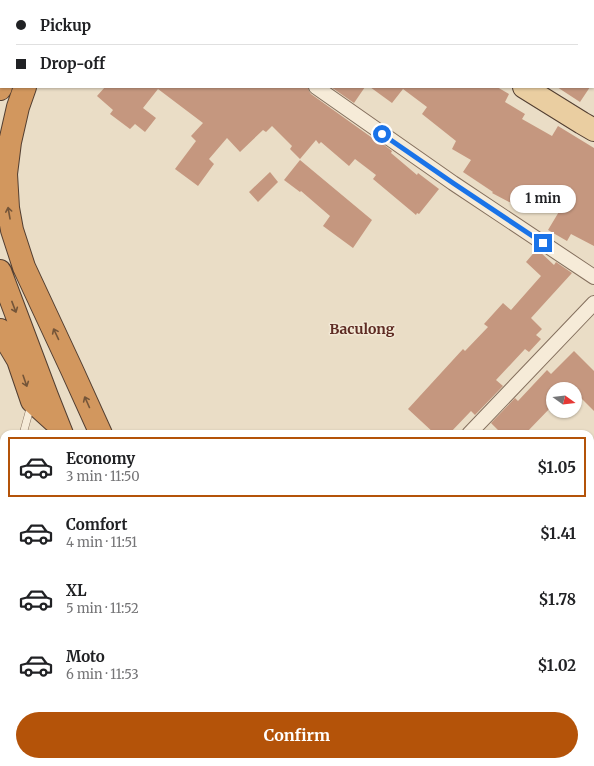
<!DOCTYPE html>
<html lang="en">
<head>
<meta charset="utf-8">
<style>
	body { margin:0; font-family:Merriweather,serif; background:#f6f6f6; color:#202124; height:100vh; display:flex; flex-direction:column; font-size:15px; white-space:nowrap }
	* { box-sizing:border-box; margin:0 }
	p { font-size:13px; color:#757577 }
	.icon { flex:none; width:22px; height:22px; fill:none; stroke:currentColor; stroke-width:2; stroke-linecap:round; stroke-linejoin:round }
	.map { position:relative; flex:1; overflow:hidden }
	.drawer { position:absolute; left:0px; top:430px; width:594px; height:336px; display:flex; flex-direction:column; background:#fff; border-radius:12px 12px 0 0; box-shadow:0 1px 3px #0004 }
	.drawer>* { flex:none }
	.guide { position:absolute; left:0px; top:0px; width:594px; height:88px; box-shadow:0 1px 3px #0004; display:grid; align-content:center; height:88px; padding:0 16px; background:#fff }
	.needle { width:26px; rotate:105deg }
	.tools { position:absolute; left:546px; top:382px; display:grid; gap:8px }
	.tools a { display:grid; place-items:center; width:36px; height:36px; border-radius:50%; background:#fff; box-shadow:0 1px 3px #0004; font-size:20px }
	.end { position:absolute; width:18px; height:18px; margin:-9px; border:5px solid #1a73e8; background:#fff; box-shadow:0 0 0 2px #fff }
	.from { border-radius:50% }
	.bubble { position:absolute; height:28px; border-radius:14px; background:#fff; box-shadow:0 1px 3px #0004; font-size:13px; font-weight:700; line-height:28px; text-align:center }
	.guide b { display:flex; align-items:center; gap:14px; height:38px; font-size:15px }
	.guide b+b { border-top:1px solid #e0e0e0 }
	.guide i { width:10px; height:10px; background:#202124 }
	ul { padding:7px 0 0; list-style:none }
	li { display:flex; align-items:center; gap:12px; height:60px; margin:0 8px 6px; padding:0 8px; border:2px solid transparent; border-radius:0px }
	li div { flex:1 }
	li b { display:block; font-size:15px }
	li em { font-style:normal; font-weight:700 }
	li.active { border-color:#b45309 }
	li>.icon { width:36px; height:36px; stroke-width:1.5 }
	.action { display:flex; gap:8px; margin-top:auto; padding:8px 16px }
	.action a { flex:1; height:46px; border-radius:24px; background:#b45309; color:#fff; font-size:16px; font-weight:700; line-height:46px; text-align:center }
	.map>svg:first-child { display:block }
</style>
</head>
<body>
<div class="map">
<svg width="594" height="766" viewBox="0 0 594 766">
	<rect width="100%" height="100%" fill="#eaddc6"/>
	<path fill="#c5977f" d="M 105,87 L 308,87 L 309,91 L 311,94 L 378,142 L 379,141 L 392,151 L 391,153 L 417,175 L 418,173 L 439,189 L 419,214 L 417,213 L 416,215 L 373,179 L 376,175 L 355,159 L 349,166 L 321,142 L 319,144 L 316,140 L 300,159 L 290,149 L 292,146 L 272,126 L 266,132 L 263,130 L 240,152 L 227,138 L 209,159 L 214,164 L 198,186 L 175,169 L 196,141 L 191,136 L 203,123 L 158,89 L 143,108 L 156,118 L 145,132 L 135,124 L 130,129 L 110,114 L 113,110 L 97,96 Z
		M 331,87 L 365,87 L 354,103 Z
		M 370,87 L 497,87 L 509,94 L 505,102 L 525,114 L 522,119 L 552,136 L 558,126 L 594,148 L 594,246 L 571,234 L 567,241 L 548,230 L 560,210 L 547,202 L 548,201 L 525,187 L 515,205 L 492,193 L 493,192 L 463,172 L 471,160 L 452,149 L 456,141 L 422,114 L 427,107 L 403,89 L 392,103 Z
		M 557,87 L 590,87 L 580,102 Z
		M 300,160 L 372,220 L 353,248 L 323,226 L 330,216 L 301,191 L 300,192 L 284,180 Z
		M 270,172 L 278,182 L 258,202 L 249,192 Z
		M 537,249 L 554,265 L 556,262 L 572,273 L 531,318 L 542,329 L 536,335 L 541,339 L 529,352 L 525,349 L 496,380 L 503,386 L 475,415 L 471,411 L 449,434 L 435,434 L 408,409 L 463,349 L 465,351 L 488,327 L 484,324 L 503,303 L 511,310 L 541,276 L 526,262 Z
		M 574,351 L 594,371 L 594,411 L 575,392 L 575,389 L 553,389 L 553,405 L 525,434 L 502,434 L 491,423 L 515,398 L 518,401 L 547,370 L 551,374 Z"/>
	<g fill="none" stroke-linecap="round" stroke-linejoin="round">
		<g stroke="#846f5d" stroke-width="8">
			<path id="lane" d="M 23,434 L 31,405
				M 0,463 L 4,459
				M 0,524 L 4,521
				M 0,553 L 4,562"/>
		</g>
		<g stroke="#846f5d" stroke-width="16">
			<path id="street" d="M 182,0 L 184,1
				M 529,1 L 530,0
				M 316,87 L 453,183 L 594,277
				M 469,434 L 594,303
				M 0,733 L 4,743
				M 12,762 L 14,766
				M 162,766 L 165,762"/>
		</g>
		<g stroke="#523e31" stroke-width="24">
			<path id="primary" d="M 384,0 L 386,1
				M 524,87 L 582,123 L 594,130"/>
		</g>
		<g stroke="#523e31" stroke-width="24">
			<path id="highway" d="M 36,1 L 36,0
				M 58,1 L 58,0
				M 25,87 L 18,107 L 10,142 L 6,174 L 8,208 L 12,230 L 24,267 L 72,370 L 101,434
				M 0,89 L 1,87
				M 0,271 L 47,396 L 62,434
				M 0,330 L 18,360 L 32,401 L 54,421
				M 218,762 L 220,766
				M 246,762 L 247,766"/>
		</g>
		<use href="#lane" stroke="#f6ebd8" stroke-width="7"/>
		<use href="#street" stroke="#f6ebd8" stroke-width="14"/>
		<use href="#primary" stroke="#eacea1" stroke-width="22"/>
		<use href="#highway" stroke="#d2975e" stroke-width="22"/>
	</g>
	<defs><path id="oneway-shaft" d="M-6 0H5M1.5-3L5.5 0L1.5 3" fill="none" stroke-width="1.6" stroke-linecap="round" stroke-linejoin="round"/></defs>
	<g stroke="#745539">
		<use href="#oneway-shaft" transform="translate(9 213) rotate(-100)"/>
		<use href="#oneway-shaft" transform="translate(14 307) rotate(69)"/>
		<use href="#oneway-shaft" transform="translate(56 334) rotate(-115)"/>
		<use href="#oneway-shaft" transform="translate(25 381) rotate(71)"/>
		<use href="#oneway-shaft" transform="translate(87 402) rotate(-114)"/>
	</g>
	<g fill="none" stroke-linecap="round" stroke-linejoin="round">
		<path stroke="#1a73e8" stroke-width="5" d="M 382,134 L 453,183 L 543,243"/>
	</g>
	<g text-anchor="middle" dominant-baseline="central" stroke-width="3" stroke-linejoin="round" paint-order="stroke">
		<g font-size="14" font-weight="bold" fill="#5e2b23" stroke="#f2e8d5">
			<text x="362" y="329">Baculong</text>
		</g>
	</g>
</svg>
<div class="tools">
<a><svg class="needle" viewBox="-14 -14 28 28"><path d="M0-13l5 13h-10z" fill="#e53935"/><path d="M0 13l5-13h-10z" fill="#757577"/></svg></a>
</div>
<i class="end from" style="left:382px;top:134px"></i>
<i class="end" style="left:543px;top:243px"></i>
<div class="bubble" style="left:510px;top:185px;width:66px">1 min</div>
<div class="guide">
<b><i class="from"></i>Pickup</b>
<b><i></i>Drop-off</b>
</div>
<section class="drawer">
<ul>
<li class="active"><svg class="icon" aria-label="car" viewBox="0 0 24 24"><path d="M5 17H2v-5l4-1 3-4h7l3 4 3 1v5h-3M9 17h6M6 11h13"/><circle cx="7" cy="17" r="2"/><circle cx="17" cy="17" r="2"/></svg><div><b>Economy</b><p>3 min · 11:50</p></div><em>$1.05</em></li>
<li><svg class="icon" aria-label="car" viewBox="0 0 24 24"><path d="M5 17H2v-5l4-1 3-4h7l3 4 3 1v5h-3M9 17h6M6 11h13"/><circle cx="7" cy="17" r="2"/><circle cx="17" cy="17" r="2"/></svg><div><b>Comfort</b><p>4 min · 11:51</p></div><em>$1.41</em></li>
<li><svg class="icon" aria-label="car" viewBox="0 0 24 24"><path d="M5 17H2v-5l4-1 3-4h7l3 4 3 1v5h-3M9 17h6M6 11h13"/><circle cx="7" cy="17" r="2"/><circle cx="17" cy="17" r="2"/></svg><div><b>XL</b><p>5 min · 11:52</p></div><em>$1.78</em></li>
<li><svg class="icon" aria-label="car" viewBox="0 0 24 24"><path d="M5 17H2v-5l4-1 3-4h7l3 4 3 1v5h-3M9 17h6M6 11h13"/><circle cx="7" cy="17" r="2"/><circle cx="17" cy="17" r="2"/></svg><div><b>Moto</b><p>6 min · 11:53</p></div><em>$1.02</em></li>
</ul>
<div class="action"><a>Confirm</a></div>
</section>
</div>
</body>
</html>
